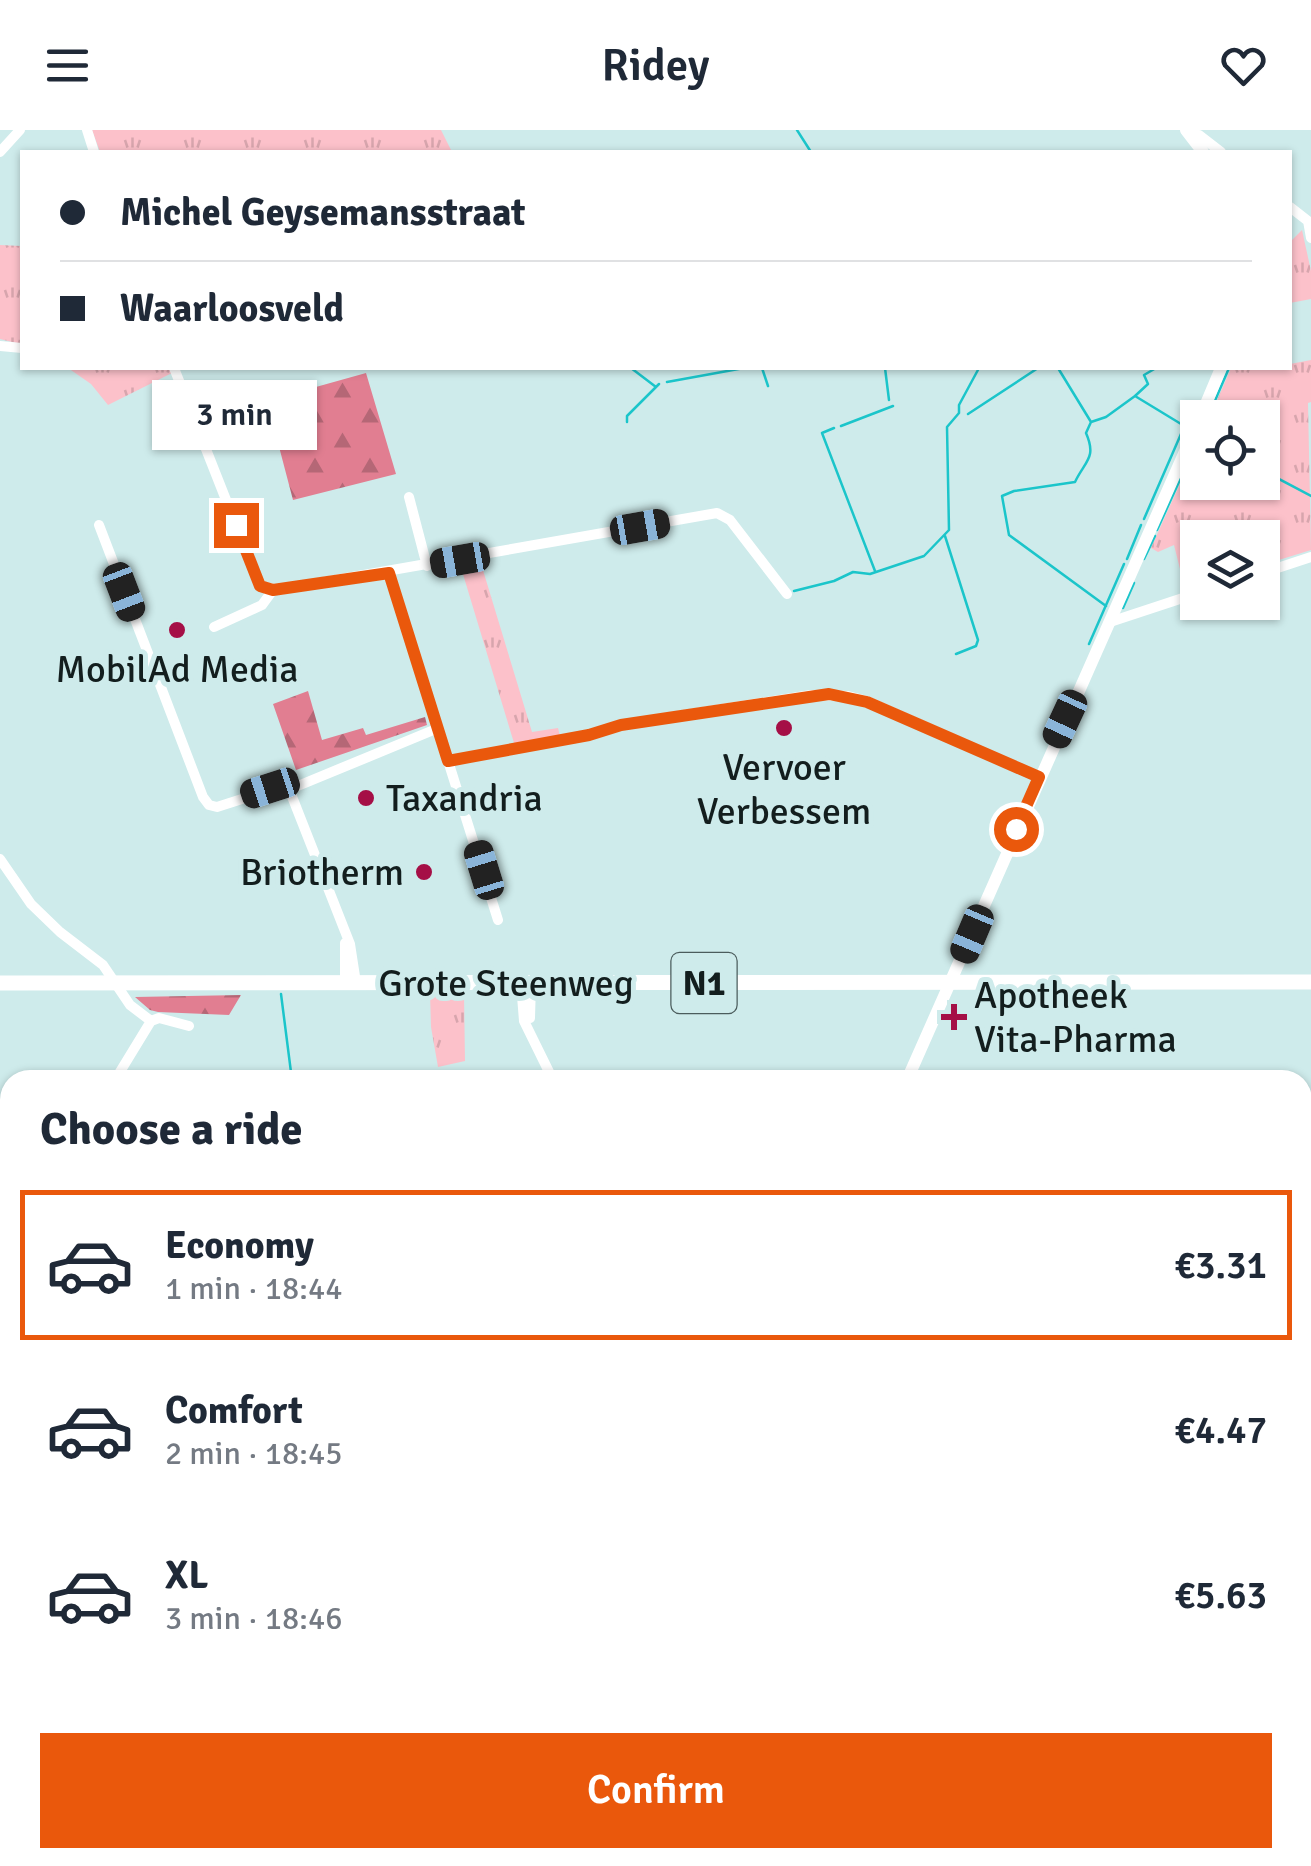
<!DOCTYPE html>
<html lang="en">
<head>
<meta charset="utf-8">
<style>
	body { margin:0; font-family:Signika,sans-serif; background:#f6f6f7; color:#1f2937; height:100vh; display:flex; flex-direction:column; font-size:38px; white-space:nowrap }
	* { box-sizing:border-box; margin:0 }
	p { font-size:32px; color:#747a83 }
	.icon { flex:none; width:55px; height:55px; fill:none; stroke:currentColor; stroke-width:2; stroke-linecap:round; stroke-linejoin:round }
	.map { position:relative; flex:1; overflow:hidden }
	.side { position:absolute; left:0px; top:940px; width:1312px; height:798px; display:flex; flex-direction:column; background:#fff; border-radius:30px 30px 0 0; box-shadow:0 2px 8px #0004 }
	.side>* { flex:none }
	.top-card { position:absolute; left:20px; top:20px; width:1272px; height:220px; border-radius:0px; box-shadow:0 2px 8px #0004; display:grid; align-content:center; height:220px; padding:0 40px; background:#fff }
	.controls { position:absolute; left:1180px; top:270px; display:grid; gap:20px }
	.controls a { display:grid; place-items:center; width:100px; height:100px; border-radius:0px; background:#fff; box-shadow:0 2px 8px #0004; font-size:50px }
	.end { position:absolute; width:45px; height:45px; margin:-22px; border:12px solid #ea580c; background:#fff; box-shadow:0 0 0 5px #fff }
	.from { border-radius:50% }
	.bubble { position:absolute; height:70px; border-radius:0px; background:#fff; box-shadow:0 2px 8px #0004; font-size:32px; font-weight:600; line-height:70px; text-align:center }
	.car { position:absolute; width:30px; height:60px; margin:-30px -15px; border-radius:12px; box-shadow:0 0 8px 2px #0007; background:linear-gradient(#222 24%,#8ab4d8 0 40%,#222 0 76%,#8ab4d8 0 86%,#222 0) }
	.top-card b { display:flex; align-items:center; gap:35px; height:95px; font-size:38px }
	.top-card b+b { border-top:2px solid #e0e1e3 }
	.top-card i { width:25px; height:25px; background:#1f2937 }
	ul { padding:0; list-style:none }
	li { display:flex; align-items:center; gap:30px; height:150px; margin:0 20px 15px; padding:0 20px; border:5px solid transparent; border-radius:0px }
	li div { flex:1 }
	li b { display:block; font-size:38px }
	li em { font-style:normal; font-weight:600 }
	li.active { border-color:#ea580c }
	li>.icon { width:90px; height:90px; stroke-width:1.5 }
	h2 { padding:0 40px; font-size:45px; line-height:120px }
	.button { display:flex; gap:20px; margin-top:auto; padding:20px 40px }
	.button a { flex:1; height:115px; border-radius:0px; background:#ea580c; color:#fff; font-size:40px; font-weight:600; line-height:115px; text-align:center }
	header { display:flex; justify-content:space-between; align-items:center; height:130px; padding:0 40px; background:#fff; font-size:45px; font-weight:600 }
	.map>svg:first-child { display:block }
</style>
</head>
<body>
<header><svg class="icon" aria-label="menu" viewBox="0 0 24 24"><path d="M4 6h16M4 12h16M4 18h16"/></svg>Ridey<svg class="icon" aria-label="heart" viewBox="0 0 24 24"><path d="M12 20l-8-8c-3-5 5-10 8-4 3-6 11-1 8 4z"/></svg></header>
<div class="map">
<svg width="1311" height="1736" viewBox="0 0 1311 1736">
	<defs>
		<pattern id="grass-tufts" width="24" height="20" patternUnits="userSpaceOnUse" patternTransform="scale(2.5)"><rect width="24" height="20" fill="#fcc1ca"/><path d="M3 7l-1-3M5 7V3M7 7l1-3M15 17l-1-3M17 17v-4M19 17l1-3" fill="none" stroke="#d7a5ad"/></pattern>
		<pattern id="forest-firs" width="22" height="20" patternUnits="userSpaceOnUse" patternTransform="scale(2.5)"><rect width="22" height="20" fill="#e17e91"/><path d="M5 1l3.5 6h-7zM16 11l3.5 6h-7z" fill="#b56776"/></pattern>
	</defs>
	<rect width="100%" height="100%" fill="#ceebeb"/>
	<path fill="url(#grass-tufts)" d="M 92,0 L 441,0 L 452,22 L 100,22 Z
		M 1302,100 L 1311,141 L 1311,169 L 1290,173 L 1290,112 Z
		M 0,115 L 22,116 L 22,202 L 20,214 L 0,209 Z
		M 1311,230 L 1311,272 L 1308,273 L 1311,420 L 1263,435 L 1262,408 L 1198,408 L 1197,455 L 1185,459 L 1174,415 L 1158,422 L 1151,418 L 1197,316 L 1198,352 L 1262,352 L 1262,288 L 1210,287 L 1231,238 L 1290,238 L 1290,234 Z
		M 68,238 L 170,238 L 172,243 L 108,275 L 91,254 Z
		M 479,427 L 532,602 L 558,598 L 560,606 L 514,613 L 459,431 Z
		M 430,863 L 464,863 L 465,931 L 438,937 L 431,897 Z"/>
	<path fill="url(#forest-firs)" d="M 366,243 L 396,344 L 293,370 L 272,290 L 302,282 L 298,262 Z
		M 308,561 L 322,610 L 363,598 L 366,605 L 425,587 L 427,595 L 296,640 L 273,574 Z
		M 241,865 L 229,885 L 158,882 L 150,880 L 135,867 Z"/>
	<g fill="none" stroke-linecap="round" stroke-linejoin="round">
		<path stroke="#1bc5ca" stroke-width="2.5" d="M 797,0 L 811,22
			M 631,238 L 656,257
			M 762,238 L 768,256
			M 885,238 L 889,270
			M 1058,238 L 1091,292 L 1106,287 L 1135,266
			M 1156,238 L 1144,245 L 1148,254 L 1135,266 L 1186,297
			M 667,252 L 744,238
			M 1210,282 L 1229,238
			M 968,284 L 1038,238
			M 627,292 L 627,286 L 659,254
			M 1091,292 L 1086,303 C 1097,328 1085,331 1075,352 L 1014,361 L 1002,366 L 1009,405 L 1106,476
			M 841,296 L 893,276
			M 834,298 L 822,303 L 875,441
			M 1262,340 L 1311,366
			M 1144,389 L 1184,297
			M 1157,400 L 1198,310
			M 945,406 L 978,510 L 976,516 L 956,524
			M 1127,429 L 1141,395
			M 1144,429 L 1155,406
			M 794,461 L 834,451 L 853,442 L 870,444 L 924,426 L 949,400 L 947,297 L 959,283 L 959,275 L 979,238
			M 1123,478 L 1134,453
			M 1089,514 L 1124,434
			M 1073,591 L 1080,574
			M 281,864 L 292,950"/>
		<path stroke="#fff" stroke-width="10" d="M 87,0 L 94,22
			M 1190,5 L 1199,5 L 1221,22
			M 0,22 L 20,0
			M 1290,77 L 1308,91 L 1311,108
			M 0,216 L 22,218
			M 174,238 L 260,456 L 278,460 L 717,383 L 730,390 L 787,464
			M 409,367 L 427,436
			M 99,395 L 203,667 L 209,675 L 217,677 L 279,657 L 291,664 L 350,814 L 356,853
			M 389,443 L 498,790
			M 1262,443 L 1311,427
			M 1110,492 L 1198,463
			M 214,497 L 262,475 L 273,460
			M 447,631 L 589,605 L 621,595 L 811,565 L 848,566 L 867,571 L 1039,647
			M 288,660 L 436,599
			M 0,729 L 31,774 L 60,802 L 103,835 L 130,875 L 151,891 L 115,950
			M 345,813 L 345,853
			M 521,853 L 524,891 L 553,950
			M 530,888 L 531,853
			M 151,891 L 159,888 L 189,896
			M 1302,997 L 1311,1001
			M 942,1728 L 943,1736
			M 0,1730 L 10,1726
			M 807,1734 L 831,1728"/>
		<path stroke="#fff" stroke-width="12" d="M 1186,0 L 1203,22
			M 1200,288 L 1221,238
			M 907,950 L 1198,292
			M 42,1736 L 45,1728"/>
		<path stroke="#fff" stroke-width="15" d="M 0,853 L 1311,852"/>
	</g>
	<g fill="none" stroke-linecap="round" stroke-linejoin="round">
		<path stroke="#ea580c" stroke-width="12" d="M 236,395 L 260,456 L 273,460 L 389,443 L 448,631 L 589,605 L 621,595 L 829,564 L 867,572 L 1039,647 L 1016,699"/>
	</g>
	<g fill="#a50f46" stroke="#ceebeb" stroke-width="4">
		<circle cx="177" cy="500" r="10"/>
		<circle cx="784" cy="598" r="10"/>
		<circle cx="366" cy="668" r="10"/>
		<circle cx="424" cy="742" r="10"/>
		<path d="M949 872h10v10h10v10h-10v10h-10v-10h-10v-10h10z"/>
	</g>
	<g text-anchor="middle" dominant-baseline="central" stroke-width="10" stroke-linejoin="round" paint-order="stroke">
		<rect fill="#ceebeb" stroke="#4b5c5c" stroke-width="2.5" x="671.5" y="823" width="65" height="60" rx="8"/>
		<g font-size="35" font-weight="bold" fill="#131e1e">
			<text x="704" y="853">N1</text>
		</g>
		<g font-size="38" fill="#131e1e" stroke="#ceebeb">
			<text x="177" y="539">MobilAd Media</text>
			<text x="784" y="637">Vervoer<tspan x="784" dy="44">Verbessem</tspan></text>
			<text x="386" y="668" text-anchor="start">Taxandria</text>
			<text x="404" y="742" text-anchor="end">Briotherm</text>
			<text x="974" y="865" text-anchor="start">Apotheek<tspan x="974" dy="44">Vita-Pharma</tspan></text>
		</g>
		<g font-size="38" fill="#131e1e" stroke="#ceebeb">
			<text x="506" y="853">Grote Steenweg</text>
		</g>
	</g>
</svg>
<div class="controls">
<a><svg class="icon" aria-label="locate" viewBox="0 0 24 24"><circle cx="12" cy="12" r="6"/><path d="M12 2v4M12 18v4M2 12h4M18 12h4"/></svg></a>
<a><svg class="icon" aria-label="layers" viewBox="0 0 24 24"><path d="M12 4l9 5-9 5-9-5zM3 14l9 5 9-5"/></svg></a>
</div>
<i class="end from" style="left:1016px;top:699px"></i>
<i class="end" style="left:236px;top:395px"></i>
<div class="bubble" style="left:152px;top:250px;width:165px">3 min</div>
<i class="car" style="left:640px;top:397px;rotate:80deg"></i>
<i class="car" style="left:460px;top:430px;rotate:260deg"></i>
<i class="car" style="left:124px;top:462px;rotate:159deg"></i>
<i class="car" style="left:1065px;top:589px;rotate:205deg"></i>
<i class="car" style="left:270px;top:658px;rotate:252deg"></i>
<i class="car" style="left:484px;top:740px;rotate:343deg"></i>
<i class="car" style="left:972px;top:804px;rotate:203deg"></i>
<div class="top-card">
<b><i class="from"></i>Michel Geysemansstraat</b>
<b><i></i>Waarloosveld</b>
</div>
<section class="side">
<h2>Choose a ride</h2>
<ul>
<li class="active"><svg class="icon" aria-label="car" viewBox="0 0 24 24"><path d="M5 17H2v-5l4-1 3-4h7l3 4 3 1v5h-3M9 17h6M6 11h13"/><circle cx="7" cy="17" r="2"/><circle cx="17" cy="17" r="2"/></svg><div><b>Economy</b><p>1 min · 18:44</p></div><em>€3.31</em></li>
<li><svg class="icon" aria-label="car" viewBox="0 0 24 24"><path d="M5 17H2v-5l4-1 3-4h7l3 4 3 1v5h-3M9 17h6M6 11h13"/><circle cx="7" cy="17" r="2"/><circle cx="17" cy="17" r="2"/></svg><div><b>Comfort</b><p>2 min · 18:45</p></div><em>€4.47</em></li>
<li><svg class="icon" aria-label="car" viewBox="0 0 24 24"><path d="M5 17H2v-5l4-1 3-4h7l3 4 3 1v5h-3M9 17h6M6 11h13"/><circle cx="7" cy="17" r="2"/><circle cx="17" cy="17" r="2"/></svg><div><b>XL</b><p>3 min · 18:46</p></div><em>€5.63</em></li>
</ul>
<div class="button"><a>Confirm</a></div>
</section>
</div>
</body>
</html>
